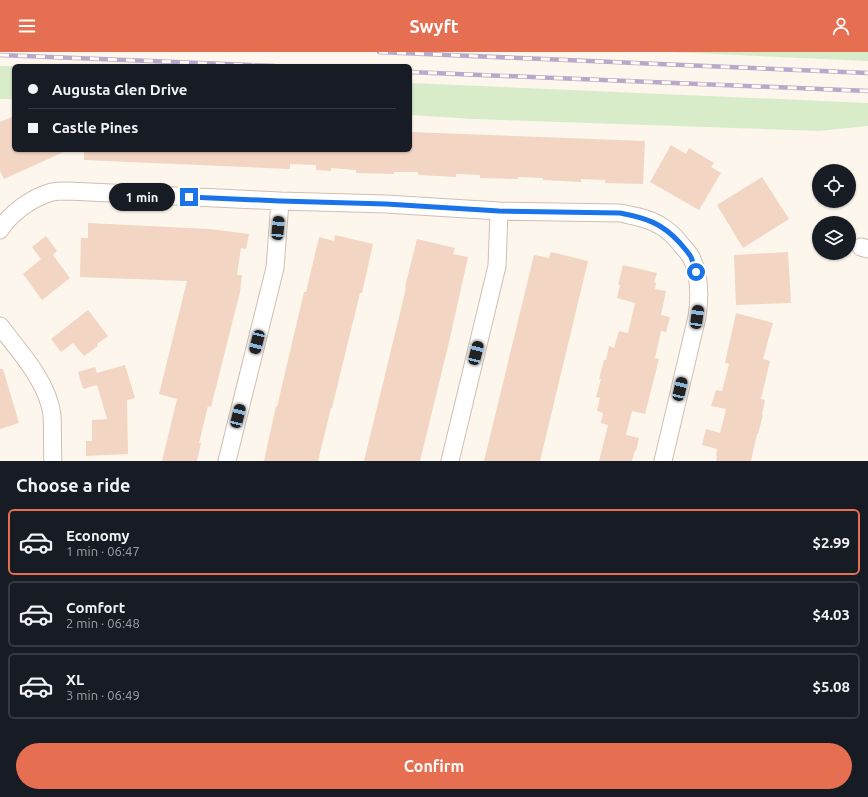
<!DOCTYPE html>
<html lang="en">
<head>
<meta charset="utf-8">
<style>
	body { margin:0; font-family:Ubuntu,sans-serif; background:#242831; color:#f1f3f6; height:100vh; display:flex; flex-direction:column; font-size:15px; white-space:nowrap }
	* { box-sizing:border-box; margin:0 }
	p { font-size:13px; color:#9ea1a6 }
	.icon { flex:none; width:22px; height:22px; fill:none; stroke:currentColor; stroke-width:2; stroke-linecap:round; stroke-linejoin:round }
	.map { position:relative; height:409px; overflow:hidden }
	.side { display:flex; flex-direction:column; background:#171b24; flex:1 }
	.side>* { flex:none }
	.top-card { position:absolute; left:12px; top:12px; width:400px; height:88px; border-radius:6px; box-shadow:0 1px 3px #0004; display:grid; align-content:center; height:88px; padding:0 16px; background:#171b24 }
	.buttons { position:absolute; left:812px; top:112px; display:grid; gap:8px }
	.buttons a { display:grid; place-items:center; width:44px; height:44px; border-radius:50%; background:#171b24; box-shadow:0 1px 3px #0004; font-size:20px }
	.end { position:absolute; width:18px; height:18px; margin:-9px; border:5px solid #1a73e8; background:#fff; box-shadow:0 0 0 2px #fff }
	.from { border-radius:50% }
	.bubble { position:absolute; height:28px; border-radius:14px; background:#171b24; box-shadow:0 1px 3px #0004; font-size:13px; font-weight:700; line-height:28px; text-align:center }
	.car { position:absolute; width:12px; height:24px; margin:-12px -6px; border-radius:5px; box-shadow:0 0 3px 1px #0007; background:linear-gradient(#222 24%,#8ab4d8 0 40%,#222 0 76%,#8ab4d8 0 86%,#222 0) }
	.top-card b { display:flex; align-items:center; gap:14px; height:38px; font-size:15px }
	.top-card b+b { border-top:1px solid #363941 }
	.top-card i { width:10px; height:10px; background:#f1f3f6 }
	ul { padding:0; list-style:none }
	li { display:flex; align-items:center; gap:12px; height:66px; margin:0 8px 6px; padding:0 8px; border:2px solid #363941; border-radius:6px }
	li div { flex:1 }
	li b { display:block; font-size:15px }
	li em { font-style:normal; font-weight:700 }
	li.active { border-color:#e76f51 }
	li>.icon { width:36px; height:36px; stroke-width:1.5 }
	h2 { padding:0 16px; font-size:18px; line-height:48px }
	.primary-button { display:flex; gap:8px; margin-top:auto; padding:8px 16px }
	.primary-button a { flex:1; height:46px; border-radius:24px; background:#e76f51; color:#fff; font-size:16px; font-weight:700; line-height:46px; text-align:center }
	header { display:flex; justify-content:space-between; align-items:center; height:52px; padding:0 16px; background:#e76f51; color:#fff; font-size:18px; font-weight:700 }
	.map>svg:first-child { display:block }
</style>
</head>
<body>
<header><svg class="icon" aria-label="menu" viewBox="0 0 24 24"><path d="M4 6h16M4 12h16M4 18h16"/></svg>Swyft<svg class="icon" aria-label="person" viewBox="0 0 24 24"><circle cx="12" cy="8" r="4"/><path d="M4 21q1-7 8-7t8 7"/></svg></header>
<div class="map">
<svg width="868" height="409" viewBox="0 0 868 409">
	<rect width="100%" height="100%" fill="#fdf6ec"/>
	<path fill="#d8ecc9" d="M 670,0 L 868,0 L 868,9 Z
		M 0,14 L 14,14 L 14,47 L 0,47 Z
		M 410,31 L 868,51 L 868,74 L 819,79 L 473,67 L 410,63 Z"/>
	<path fill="#f3d5c3" d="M 14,64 L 14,98 L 68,98 L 4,127 L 0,119 L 0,70 Z
		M 410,80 L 645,89 L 643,132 L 605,131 L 605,128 L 581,127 L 581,130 L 543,128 L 543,126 L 518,125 L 518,127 L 480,126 L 480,123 L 456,122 L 456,125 L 418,123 L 418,120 L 394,120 L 394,122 L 356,121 L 356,118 L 331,116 L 331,119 L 316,118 L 316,113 L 290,112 L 290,117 L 84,108 L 84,98 L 410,98 Z
		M 671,93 L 686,102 L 689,96 L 714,111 L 711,115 L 721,121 L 699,158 L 650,130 Z
		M 762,125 L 789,167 L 743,196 L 717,153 Z
		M 88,171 L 210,177 L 249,182 L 246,197 L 241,196 L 237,223 L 242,223 L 240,240 L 211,355 L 208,354 L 199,391 L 201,391 L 197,409 L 162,409 L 177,347 L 159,342 L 187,229 L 80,225 L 81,186 L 88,186 Z
		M 335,183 L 373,192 L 362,241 L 360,241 L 339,327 L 332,356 L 331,356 L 318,409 L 264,409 L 276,354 L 277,355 L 304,240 L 306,240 L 319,185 L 334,189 Z
		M 46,184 L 57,199 L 53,203 L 70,226 L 42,248 L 23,222 L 41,207 L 32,195 Z
		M 417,187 L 455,196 L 453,202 L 468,205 L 450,286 L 420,409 L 364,409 L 400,261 L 406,236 L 405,235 Z
		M 551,200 L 588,209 L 540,409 L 484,409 L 534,203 L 549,206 Z
		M 788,200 L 791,251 L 736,253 L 734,203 Z
		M 623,213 L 657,221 L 654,230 L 656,231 L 655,237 L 666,239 L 661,263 L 670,265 L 666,280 L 661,279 L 655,306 L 659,307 L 645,362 L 632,359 L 626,383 L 639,386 L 636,399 L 635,398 L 632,409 L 599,409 L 608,373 L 601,371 L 603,361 L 597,359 L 600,346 L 596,345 L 601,327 L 599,327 L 604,308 L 606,308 L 609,294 L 614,296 L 619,279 L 628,281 L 635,251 L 617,246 L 620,233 L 618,233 Z
		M 88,258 L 108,284 L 97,292 L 98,294 L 84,304 L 73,291 L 61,300 L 51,287 Z
		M 736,261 L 773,271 L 763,307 L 770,309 L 761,347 L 765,348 L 762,363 L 763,363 L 758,382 L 757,382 L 751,409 L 716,409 L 717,404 L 716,404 L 717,397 L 702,393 L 706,377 L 720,381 L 726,357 L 711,354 L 716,338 L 722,339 L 729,312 L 725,311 Z
		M 125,313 L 135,346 L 127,348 L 128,402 L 86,404 L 86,389 L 92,389 L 92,368 L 107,367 L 97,333 L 83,337 L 78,320 L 95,315 L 97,321 Z
		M 0,317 L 3,317 L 19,371 L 0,377 Z"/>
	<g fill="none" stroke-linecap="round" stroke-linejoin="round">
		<g stroke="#d1beb0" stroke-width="19">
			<path id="street" d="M 0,178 C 10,161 33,145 52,140 C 57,139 63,139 68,139 L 280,149 L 386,152 L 499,159 L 620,161 C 634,164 649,166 661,174 C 668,178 674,184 679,190 C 683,195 688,200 691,205 C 700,223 700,245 697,265 L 663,409
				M 861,195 L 868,197
				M 0,274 C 19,299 48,330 52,363 C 53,378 52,394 53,409
				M 227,409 L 275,216 L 280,149
				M 450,409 L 497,214 L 499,159"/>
		</g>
		<use href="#street" stroke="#fff" stroke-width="17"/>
		<g stroke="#b9a8c9" stroke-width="4.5">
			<path id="rail" d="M 379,0 L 868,21
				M 0,3 L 275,14
				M 410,20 L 868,39"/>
		</g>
		<use href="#rail" stroke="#fffaf3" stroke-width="3" stroke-dasharray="9" stroke-linecap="butt"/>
	</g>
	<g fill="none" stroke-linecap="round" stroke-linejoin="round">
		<path stroke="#1a73e8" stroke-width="5" d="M 189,145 L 280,149 L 386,152 L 499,159 L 620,161 C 646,166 662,171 680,191 C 683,195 688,200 691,205 C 693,210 694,215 696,220"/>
	</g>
</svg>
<div class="buttons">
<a><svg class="icon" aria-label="locate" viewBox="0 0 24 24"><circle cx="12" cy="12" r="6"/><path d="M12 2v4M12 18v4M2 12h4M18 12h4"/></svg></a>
<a><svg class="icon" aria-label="layers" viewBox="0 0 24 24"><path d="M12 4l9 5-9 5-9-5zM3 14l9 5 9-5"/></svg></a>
</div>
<i class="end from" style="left:696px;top:220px"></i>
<i class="end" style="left:189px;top:145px"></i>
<div class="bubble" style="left:109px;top:131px;width:66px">1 min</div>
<i class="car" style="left:278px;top:176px;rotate:5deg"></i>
<i class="car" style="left:697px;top:265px;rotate:8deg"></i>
<i class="car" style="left:257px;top:290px;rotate:194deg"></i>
<i class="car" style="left:476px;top:301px;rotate:14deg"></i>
<i class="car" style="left:680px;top:337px;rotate:13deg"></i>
<i class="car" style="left:238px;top:364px;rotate:14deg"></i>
<div class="top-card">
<b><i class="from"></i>Augusta Glen Drive</b>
<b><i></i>Castle Pines</b>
</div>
</div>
<section class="side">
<h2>Choose a ride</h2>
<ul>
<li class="active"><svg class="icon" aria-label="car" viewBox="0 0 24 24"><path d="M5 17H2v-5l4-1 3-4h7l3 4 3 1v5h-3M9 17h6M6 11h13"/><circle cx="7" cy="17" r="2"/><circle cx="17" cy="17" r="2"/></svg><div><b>Economy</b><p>1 min · 06:47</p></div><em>$2.99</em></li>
<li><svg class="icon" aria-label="car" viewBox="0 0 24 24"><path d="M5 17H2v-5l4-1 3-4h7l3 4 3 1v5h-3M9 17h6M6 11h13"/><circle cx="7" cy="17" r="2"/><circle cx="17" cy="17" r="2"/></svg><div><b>Comfort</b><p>2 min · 06:48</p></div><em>$4.03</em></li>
<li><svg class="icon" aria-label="car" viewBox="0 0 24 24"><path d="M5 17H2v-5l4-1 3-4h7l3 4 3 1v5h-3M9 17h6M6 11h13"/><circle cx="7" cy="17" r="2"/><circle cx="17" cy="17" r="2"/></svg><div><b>XL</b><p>3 min · 06:49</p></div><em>$5.08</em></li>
</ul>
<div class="primary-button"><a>Confirm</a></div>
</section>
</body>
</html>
